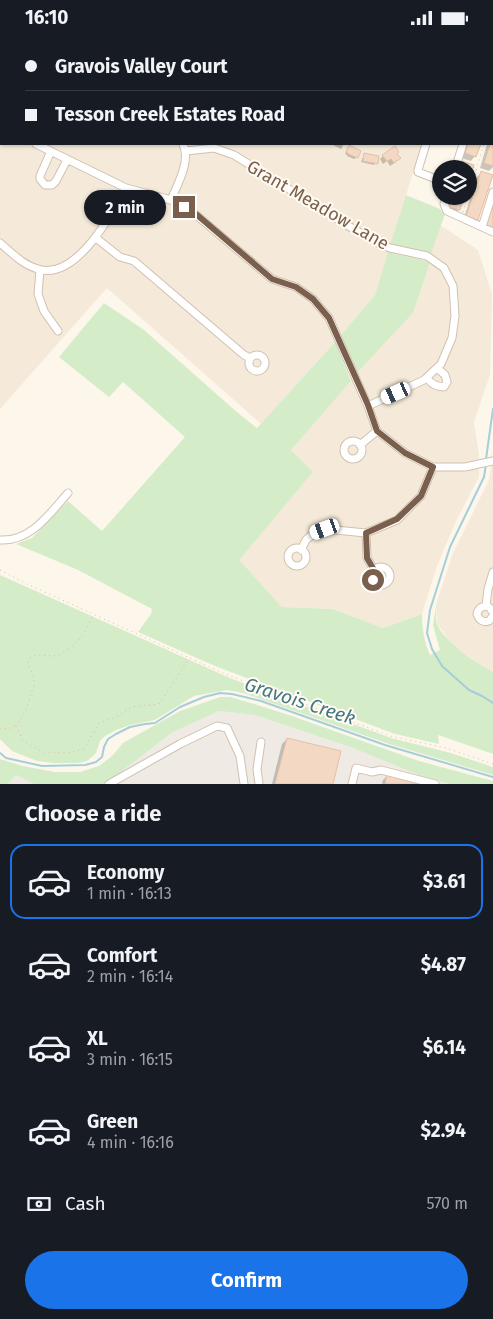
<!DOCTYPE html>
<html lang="en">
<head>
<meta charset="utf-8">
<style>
	body { margin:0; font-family:"Fira Sans",sans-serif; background:#242831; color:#f1f3f6; height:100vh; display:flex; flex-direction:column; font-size:19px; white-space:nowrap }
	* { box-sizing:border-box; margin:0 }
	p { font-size:16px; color:#9ea1a6 }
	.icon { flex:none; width:28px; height:28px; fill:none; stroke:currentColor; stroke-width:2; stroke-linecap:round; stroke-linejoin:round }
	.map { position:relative; height:749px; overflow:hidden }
	.details { display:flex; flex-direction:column; background:#171b24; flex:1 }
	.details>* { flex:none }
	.top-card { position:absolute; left:0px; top:0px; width:494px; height:110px; box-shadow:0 1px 4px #0004; display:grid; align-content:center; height:110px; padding:0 25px; background:#171b24 }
	.buttons { position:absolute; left:432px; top:125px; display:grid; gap:10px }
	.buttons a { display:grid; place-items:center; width:45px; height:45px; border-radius:50%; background:#171b24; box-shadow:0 1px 4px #0004; font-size:25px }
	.end { position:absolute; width:22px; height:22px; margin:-11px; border:6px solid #7a5f4d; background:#fff; box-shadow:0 0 0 2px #fff }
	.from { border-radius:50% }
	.bubble { position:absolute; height:35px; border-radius:18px; background:#171b24; box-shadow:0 1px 4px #0004; font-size:16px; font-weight:700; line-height:35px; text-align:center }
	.car { position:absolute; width:15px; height:30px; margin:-15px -8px; border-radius:6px; box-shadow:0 0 4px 1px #0007; background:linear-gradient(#fff 24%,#345 0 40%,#fff 0 76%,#345 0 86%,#fff 0) }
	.top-card b { display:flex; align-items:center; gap:18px; height:48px; font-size:19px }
	.top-card b+b { border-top:1px solid #363941 }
	.top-card i { width:12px; height:12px; background:#f1f3f6 }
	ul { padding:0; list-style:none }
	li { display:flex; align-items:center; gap:15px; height:75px; margin:0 10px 8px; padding:0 15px; border:2px solid transparent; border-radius:15px }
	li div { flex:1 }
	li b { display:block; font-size:19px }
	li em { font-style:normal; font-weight:700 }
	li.active { border-color:#1a73e8 }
	li>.icon { width:45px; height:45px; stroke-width:1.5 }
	h2 { padding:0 25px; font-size:22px; line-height:60px }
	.pay { display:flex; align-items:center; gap:12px; height:55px; padding:0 25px; font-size:19px }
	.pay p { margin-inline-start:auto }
	.action { display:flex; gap:10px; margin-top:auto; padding:10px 25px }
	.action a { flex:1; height:58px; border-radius:30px; background:#1a73e8; color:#fff; font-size:20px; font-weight:700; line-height:58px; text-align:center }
	.status { display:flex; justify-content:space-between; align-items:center; height:35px; padding:0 25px; background:#171b24; direction:ltr }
	.status svg { height:14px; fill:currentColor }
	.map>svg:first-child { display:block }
</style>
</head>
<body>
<div class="status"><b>16:10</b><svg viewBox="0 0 49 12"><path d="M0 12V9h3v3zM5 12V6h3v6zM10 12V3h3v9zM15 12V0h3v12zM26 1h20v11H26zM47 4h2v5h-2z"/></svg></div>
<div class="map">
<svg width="493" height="749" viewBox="0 0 493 749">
	<rect width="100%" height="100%" fill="#fdf7eb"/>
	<path fill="#f5ead9" d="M 0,0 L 455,0 L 455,1 L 1,1 L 1,109 L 422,109 L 375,260 L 341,300 L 261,389 L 107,253 L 0,374 Z
		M 440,190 L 478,215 L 492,259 L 490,340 L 474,387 L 479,420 L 479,442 L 456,486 L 437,531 L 422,579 L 383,593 L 333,574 L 282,572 L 238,525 L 313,437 L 291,415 L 357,338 L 413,278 L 430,228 L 431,219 Z
		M 493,416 L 493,637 L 483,632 L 451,609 L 437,588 L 437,566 L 453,518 L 489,445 Z"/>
	<path fill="#efeae4" d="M 219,676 L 255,680 L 353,713 L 421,741 L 450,749 L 105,749 L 173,697 Z
		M 16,740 L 34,749 L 8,749 Z"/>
	<path fill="#d5ecc9" d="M 406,160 L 440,174 L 445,179 L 431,219 L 390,210 Z
		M 388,217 C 402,221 417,222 430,228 L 413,278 L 357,338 L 341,300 L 375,260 Z
		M 104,268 L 144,295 L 238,378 L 257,393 L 335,307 L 351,346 L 291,415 L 313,437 L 239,525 L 282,572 L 333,574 L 383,593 L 422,579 C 422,593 424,606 430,620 L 440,615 L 433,590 L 437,566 C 437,573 435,584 437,589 C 446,609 475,627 493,637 L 493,719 L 438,700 L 439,709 L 395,699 L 215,631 L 138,597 L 151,579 L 152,574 L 78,535 L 16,509 L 32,503 L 68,466 L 102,496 L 185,402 L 123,347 L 109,362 L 59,322 Z
		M 0,540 L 230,643 L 391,703 L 451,718 L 493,732 L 493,740 L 389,709 L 243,658 L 227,655 L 194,661 L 155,685 L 130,690 L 116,695 L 105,701 L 100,706 L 96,718 L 92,722 L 87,726 L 79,728 L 53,728 L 37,726 L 12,716 L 0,704 Z
		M 220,662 L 230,662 L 254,669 L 289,680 L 419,726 L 493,746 L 493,749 L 450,749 L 421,741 L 353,713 L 255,680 L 219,676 L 173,697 L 105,749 L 34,749 L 16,740 L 8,749 L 0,749 L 0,724 L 23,731 L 55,737 L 80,737 L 99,731 L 112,721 L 123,708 L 180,676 Z"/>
	<path fill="#0003" d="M 121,0 L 132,0 L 135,1 L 120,1 Z
		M 203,0 L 217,0 L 216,1 L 202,1 Z
		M 493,90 L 493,132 L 489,136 L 480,133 L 487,109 L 492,109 Z
		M 331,109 L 344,109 L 341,114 Z
		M 465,109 L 479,109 L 475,121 L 471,126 L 461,123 Z
		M 349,111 L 357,122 L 354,124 L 347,121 L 347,120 L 345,119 Z
		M 396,119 L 396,127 L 390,131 L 387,126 L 383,129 L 380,124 L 383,121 Z
		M 365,120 L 376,128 L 374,130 L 361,127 L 363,122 Z
		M 482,137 L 477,184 L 472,189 L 463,186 L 477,142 Z
		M 449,161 L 463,161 L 459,175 L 454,179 L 444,176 Z
		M 287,704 L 331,749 L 272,749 L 282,709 Z
		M 388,740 L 421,749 L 382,749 L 383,745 Z"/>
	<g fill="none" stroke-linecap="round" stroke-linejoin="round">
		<path stroke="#a5ceda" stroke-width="2" d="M 486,424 L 493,374
			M 486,429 L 484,442 L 450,512 L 430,575 L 427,598 L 432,614 L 442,631 L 469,655 L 482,661 L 493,668
			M 0,718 L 6,723 L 42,731 L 85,730 L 96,727 L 102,722 L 104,712 L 108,704 L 116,699 L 130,692 L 145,689 L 155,688 L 180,672 L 204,662 L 220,658 L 232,659 L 261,666 L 385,710 L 493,742"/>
	</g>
	<path fill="#f3d9c3" stroke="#e6c0a3" d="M 493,98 L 493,131 L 484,128 L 490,109 L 492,109 Z
		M 468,109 L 481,109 L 476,122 L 465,118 Z
		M 349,110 L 361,116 L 358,123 L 348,119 L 348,118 L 346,117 Z
		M 395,111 L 399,117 L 397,119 L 401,123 L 394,128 L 391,124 L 387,126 L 382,120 Z
		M 364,118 L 379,121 L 378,129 L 363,126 Z
		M 462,126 L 474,130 L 469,147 L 469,134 L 460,134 Z
		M 481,136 L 493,140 L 478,185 L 466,181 Z
		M 451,161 L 464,161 L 460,175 L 448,172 Z
		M 493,167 L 493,194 L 485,191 Z
		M 287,703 L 341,716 L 333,749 L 275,749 Z
		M 387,739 L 426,749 L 385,749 Z"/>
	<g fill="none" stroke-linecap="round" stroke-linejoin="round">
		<g stroke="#d1c0b0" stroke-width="9">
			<path id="minor" d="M 168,0 L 171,1
				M 355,0 L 357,1
				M 410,1 L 410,0
				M 0,61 L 1,58
				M 0,90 L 1,91
				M 36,109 L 126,153 L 171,165 L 195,179 L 272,244 L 296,252 L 313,264 L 329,283 L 368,371 L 377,396 L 405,418 L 433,432 L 465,432 L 493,426
				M 426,109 L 418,135 L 418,137 L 441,146
				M 51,116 L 40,141 L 40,144 L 45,150 L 52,150 L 56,146 L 67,125
				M 186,116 L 214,113 L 234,120 L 345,189 L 378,208 L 390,213 L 427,221 L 444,233 L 453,251 L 455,281 L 452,303 L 441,329 L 424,345 L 368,371
				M 455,134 L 463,109
				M 446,161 L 444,169 L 447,176 L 493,197
				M 171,165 C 178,148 191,126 183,109
				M 482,192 L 493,157
				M 96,203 L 120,222 L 134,226 L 244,320 L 250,323
				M 0,208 C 12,218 23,230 38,234 C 76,246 111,180 126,153
				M 40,235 L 38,259 L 44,276 L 58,296
				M249 328a8 8 0 1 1 16 0a8 8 0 1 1-16 0Z
				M 427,343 C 432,350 436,351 444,352 L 447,347 L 445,340 L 437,333
				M344 415a9 9 0 1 1 18 0a9 9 0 1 1-18 0Z
				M 360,410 L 377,396
				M 366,498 L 367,523 L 374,535
				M 0,505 C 31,507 50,478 68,458
				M288 522a9 9 0 1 1 18 0a9 9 0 1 1-18 0Z
				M 301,515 L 306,505 L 314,498 L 325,494 L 366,498 L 397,485 L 421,461 L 433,432
				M372 541a9 9 0 1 1 18 0a9 9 0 1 1-18 0Z
				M 486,571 L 488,554 L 493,537
				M 493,577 L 489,572 C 483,570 478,573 477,579 C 479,585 483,588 489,586 L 493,581
				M 109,749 L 180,709 L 217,691 L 227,693 L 240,721 L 244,749
				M 259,749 L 257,734 L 261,707
				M 352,749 L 356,733 L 372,737 L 381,735 L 435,749"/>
		</g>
		<path stroke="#d9bca5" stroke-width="1" stroke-dasharray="1 4" stroke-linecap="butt" d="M 492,82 L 493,80
			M 469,159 L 484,109
			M 463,177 L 468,161
			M 0,535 L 27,549 L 225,639 L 390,701 L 446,713 L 493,729
			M 16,691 L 23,706 L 43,717 L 69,718 L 84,714 L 99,688 L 116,682 L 132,672 L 159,669 L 189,624
			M 0,693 C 20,699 27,674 31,659 C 32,656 34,652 34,648 C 35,639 28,634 28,625 C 35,617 45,621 54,621 C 58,620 62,618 65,616 C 80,608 87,594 93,579"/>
		<use href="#minor" stroke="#fff" stroke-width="7"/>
	</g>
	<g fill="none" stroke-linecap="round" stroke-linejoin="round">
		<path stroke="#7a5f4d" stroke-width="6" d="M 184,172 L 196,179 L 272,244 L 296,252 L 313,264 L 329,283 L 368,370 L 377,396 L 405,418 L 433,432 L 421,461 L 397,484 L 366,498 L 367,523 L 374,535 L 372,540 L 373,545"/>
	</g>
	<g text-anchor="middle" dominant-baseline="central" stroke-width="4" stroke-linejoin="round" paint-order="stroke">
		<g font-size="18" fill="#7a5f4d" stroke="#fffbf2">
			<text transform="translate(318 170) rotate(30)">Grant Meadow Lane</text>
		</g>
		<g font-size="19" font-style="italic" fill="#437786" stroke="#fffbf2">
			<text transform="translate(300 666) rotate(18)">Gravois Creek</text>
		</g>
	</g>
</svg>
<div class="buttons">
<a><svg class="icon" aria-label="layers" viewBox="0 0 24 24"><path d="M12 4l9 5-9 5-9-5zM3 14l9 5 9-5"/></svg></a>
</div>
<i class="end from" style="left:373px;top:545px"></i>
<i class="end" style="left:184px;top:172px"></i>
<div class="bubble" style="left:84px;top:155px;width:82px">2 min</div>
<i class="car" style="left:396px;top:358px;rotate:246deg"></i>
<i class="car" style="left:325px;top:494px;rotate:250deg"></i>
<div class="top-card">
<b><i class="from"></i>Gravois Valley Court</b>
<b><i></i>Tesson Creek Estates Road</b>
</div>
</div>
<section class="details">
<h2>Choose a ride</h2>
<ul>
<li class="active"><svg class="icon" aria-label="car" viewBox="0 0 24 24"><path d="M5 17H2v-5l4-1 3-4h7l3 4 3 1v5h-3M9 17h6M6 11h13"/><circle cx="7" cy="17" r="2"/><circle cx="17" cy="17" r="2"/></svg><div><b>Economy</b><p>1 min · 16:13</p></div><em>$3.61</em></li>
<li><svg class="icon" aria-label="car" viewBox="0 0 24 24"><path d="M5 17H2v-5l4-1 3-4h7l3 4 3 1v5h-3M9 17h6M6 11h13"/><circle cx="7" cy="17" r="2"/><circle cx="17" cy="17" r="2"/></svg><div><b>Comfort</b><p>2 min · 16:14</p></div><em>$4.87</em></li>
<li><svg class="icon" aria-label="car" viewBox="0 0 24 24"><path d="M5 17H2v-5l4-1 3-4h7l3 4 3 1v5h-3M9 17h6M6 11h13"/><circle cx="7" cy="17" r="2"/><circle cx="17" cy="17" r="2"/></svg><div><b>XL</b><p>3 min · 16:15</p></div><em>$6.14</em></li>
<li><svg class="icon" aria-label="car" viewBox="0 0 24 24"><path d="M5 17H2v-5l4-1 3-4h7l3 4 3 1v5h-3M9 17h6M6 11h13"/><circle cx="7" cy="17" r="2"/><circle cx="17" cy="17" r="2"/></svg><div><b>Green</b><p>4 min · 16:16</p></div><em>$2.94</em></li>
</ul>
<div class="pay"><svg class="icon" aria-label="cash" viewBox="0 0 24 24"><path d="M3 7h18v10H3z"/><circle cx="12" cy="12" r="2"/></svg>Cash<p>570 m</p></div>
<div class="action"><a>Confirm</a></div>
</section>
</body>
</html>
